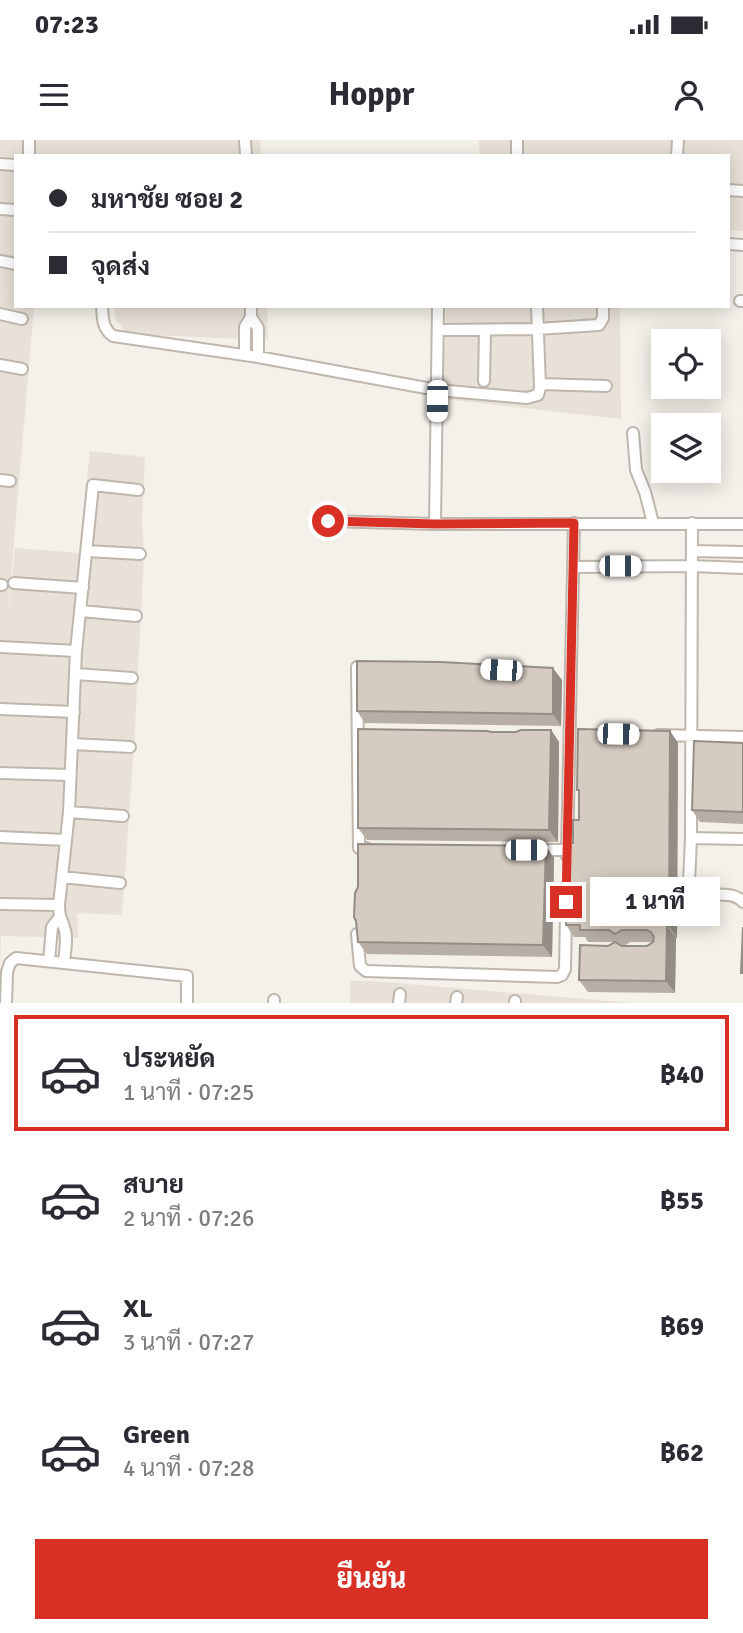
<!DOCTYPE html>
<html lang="th">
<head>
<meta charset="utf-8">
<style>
	body { margin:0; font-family:Signika,Sarabun,sans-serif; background:#f2f2f3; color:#2b2b33; height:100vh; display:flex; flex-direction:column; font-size:26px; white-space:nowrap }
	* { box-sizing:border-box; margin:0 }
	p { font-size:23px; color:#7c7c81 }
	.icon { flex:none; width:38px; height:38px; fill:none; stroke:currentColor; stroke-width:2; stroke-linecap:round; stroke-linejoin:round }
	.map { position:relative; height:863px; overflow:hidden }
	.drawer { display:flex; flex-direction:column; background:#fff; flex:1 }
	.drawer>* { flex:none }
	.hud { position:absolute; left:14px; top:14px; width:716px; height:154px; border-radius:0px; box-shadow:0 4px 18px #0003; display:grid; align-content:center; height:154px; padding:0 35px; background:#fff }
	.controls { position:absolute; left:651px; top:189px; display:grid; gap:14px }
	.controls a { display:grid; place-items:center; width:70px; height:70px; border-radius:0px; background:#fff; box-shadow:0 4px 18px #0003; font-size:35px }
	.end { position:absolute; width:32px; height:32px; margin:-16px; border:9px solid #d93025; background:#fff; box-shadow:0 0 0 4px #fff }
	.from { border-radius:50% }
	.bubble { position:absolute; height:49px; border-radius:0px; background:#fff; box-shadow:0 4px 18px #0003; font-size:23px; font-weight:800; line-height:49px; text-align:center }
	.car { position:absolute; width:21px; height:42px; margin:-21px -10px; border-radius:9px; box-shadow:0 0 5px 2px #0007; background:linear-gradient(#fff 24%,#345 0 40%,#fff 0 76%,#345 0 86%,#fff 0) }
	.hud b { display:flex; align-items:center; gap:24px; height:66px; font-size:26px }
	.hud b+b { border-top:2px solid #e1e1e2 }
	.hud i { width:18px; height:18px; background:#2b2b33 }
	ul { padding:12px 0 0; list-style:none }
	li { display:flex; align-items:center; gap:21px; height:116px; margin:0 14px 10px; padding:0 21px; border:4px solid transparent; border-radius:0px }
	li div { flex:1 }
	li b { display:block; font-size:26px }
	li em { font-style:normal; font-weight:800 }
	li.current { border-color:#d93025 }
	li>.icon { width:63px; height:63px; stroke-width:1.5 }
	.cta { display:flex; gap:14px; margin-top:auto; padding:14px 35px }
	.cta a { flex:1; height:80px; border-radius:0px; background:#d93025; color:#fff; font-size:28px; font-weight:800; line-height:80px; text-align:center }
	.status { display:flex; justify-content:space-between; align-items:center; height:49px; padding:0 35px; background:#fff; direction:ltr }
	.status svg { height:19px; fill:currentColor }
	header { display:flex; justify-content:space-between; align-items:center; height:91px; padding:0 35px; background:#fff; font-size:32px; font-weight:800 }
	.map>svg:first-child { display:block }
</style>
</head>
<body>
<div class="status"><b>07:23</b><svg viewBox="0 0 49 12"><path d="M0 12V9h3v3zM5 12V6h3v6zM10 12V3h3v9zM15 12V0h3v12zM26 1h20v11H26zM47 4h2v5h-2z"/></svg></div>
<header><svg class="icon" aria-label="menu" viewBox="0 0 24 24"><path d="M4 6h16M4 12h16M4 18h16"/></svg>Hoppr<svg class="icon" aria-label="person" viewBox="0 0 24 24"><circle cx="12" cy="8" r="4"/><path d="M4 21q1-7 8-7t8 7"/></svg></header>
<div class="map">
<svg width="743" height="863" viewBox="0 0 743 863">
	<rect width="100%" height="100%" fill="#f4f0ea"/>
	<path fill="#e7e1d8" d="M 0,0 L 260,0 L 261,16 L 16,16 L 16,18 L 0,16 Z
		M 479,0 L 743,0 L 743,91 L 728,90 L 728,16 L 480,16 Z
		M 0,30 L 16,32 L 16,166 L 34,166 L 7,484 L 15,408 L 79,413 L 90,311 L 145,317 L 142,379 L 144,415 L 134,607 L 122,775 L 77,773 L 78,798 L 1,796 L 0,829 Z
		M 115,166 L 267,166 L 268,200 L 127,194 L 115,179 Z
		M 446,166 L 620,166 L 621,279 L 443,259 Z
		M 350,841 L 372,841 L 632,863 L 350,863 Z"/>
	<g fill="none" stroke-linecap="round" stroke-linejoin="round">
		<g stroke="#bfb7ad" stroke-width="14">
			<path id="minor" d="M 29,0 L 29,16
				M 245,0 L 246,16
				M 517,16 L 517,0
				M 677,16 L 678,0
				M 0,24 L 16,25
				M 728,50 L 743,51
				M 0,69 L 16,70
				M 728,104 L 743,105
				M 0,121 L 16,124
				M 740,161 L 743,161
				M 102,166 C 103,179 102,188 113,196 L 258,217 L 437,250 L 527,258 L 538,255 L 540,248 L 537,166
				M 251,166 L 251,177 L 258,188 L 258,217
				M 0,174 L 22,179
				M 441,190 L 537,189 L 599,185 L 603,178 L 603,166
				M 245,215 L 245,187 L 251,177
				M 0,225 L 22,229
				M 484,241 L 485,191
				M 540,244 L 606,246
				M 633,293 L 636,330 L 645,352 L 653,383
				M 0,340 L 10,341
				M 328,381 L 435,384 L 743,384
				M 692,383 L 691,698 L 689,743 C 698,764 729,746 743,762
				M 435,384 L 438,166
				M 87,411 L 140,414
				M 692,411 L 743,412
				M 573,427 L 691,426 L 743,428
				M 14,443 L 83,448
				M 0,445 L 2,445
				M 81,471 L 136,476
				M 0,507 L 76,511
				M 357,527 L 359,708 L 366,708
				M 76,534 L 132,538
				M 0,569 L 74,572
				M 658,595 L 743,597
				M 73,604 L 130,607
				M 0,633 L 70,635
				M 69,672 L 123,676
				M 0,697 L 66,700
				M 691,698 L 743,699
				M 535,710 L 567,710
				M 567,716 L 574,383
				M 62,737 L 120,743
				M 0,764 L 59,765 L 69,672 L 76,511 L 93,345 L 138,350
				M 59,765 C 59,779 61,776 64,787 C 68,797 65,812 64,822
				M 357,794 L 360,826 L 366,831 L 557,837 L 562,835 L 565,829 L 566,774
				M 49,821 L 52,787 L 59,778
				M 274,860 L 274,863
				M 6,863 L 7,832 L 10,823 L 16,818 L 187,836 L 187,863
				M 399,863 L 400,854
				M 456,863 L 457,857
				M 515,863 L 515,861"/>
		</g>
		<use href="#minor" stroke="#fff" stroke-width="10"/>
	</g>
	<path fill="#b7afa5" d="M 562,540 L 561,586 L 365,583 L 357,571 Z
		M 551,590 L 559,602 L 558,702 L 367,700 L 358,688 L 492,592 Z
		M 670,591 L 678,603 L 677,798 L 676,798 L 675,853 L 588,852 L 579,840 L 622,806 L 647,806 L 653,802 L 630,802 L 624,806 L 617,802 L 588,802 L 585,797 L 574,797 L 566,785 L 573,703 L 579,680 L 579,652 L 577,650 Z
		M 743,603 L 743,684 L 700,682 L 692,670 Z
		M 554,718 L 552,817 L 367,814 L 358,802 L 358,747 Z"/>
	<path fill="#958e86" d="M 553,528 L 562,540 L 561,586 L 553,574 Z
		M 551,590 L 559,602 L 558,702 L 549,690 Z
		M 670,591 L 678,603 L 677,798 L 669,786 Z
		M 546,706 L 554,718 L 552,817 L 543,805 Z
		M 667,786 L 676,798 L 675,853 L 666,841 Z"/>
	<path fill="#d5cbc0" stroke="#958e86" stroke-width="2" d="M 357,521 L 441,522 L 553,528 L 553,574 L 357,571 Z
		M 358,589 L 487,591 L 492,592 L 516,592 L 521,590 L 551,590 L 549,690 L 358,688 Z
		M 578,589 L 670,591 L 669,786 L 667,786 L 666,841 L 579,840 L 580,805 L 608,806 L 615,802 L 622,806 L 647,806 L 653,802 L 654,797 L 651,792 L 647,790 L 622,790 L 615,794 L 609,790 L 580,790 L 580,785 L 566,785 L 567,703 L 573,703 L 573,680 L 579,680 L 579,650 L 577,650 Z
		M 694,601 L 743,603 L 743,672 L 692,670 Z
		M 358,704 L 546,706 L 543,805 L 358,802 L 356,781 L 354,777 L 355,753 L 358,747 Z
		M 743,787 L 743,833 L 741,833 Z"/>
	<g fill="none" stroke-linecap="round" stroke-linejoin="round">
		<path stroke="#d93025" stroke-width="9" d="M 328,381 L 435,384 L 574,383 L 566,762"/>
	</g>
</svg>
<div class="controls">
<a><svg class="icon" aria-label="locate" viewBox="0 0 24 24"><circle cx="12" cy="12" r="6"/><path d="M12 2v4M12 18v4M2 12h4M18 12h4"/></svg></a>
<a><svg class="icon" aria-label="layers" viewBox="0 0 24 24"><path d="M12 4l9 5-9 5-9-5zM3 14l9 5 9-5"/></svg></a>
</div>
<i class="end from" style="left:328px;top:381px"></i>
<i class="end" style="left:566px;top:762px"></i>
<div class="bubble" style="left:590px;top:737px;width:130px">1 นาที</div>
<i class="car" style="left:437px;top:261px;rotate:181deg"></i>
<i class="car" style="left:620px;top:426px;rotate:90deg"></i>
<i class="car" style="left:501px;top:530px;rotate:273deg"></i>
<i class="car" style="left:618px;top:594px;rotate:91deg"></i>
<i class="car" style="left:526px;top:710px;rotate:90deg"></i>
<div class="hud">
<b><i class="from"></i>มหาชัย ซอย 2</b>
<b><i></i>จุดส่ง</b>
</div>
</div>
<section class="drawer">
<ul>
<li class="current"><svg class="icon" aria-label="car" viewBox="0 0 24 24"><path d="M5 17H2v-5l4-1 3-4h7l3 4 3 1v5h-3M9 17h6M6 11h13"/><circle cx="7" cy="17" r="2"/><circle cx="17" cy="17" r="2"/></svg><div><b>ประหยัด</b><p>1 นาที · 07:25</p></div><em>฿40</em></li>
<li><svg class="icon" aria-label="car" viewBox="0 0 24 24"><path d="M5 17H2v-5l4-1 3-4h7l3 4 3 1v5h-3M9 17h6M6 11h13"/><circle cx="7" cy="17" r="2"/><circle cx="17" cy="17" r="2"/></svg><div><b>สบาย</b><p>2 นาที · 07:26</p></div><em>฿55</em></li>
<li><svg class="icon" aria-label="car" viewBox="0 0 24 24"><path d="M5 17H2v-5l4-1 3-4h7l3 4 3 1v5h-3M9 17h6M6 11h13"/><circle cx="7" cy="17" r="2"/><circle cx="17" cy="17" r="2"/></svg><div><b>XL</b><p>3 นาที · 07:27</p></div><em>฿69</em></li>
<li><svg class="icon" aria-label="car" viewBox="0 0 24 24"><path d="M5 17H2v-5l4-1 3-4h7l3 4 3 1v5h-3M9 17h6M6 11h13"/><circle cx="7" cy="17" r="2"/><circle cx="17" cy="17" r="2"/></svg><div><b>Green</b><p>4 นาที · 07:28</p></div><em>฿62</em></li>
</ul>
<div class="cta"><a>ยืนยัน</a></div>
</section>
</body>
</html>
